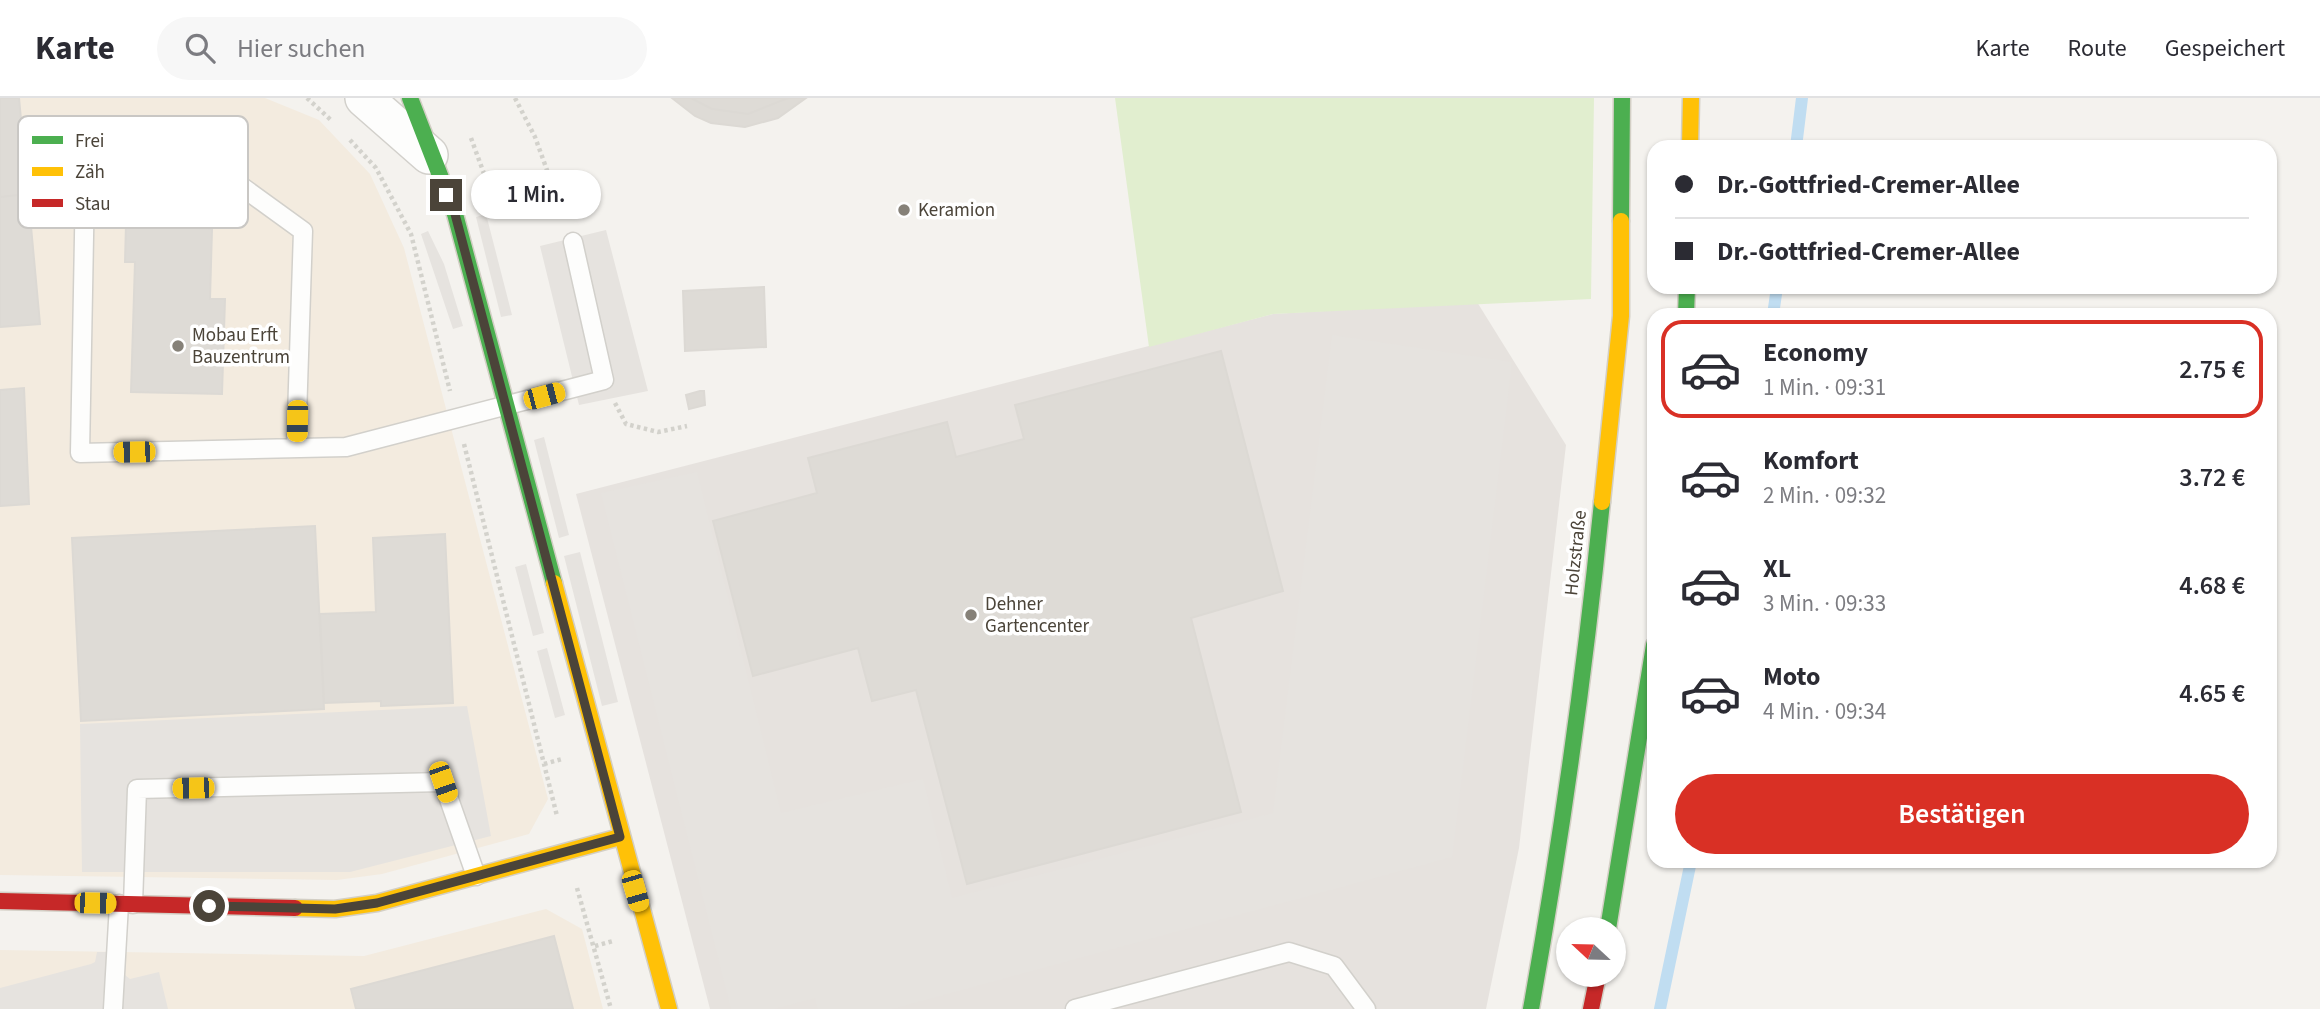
<!DOCTYPE html>
<html lang="de">
<head>
<meta charset="utf-8">
<style>
	body { margin:0; font-family:"Source Sans 3",sans-serif; background:#f7f7f7; color:#2b2b33; height:100vh; display:flex; flex-direction:column; font-size:26px; white-space:nowrap }
	* { box-sizing:border-box; margin:0 }
	p { font-size:23px; color:#7c7c81 }
	.icon { flex:none; width:38px; height:38px; fill:none; stroke:currentColor; stroke-width:2; stroke-linecap:round; stroke-linejoin:round }
	.map { position:relative; flex:1; overflow:hidden }
	.drawer { position:absolute; left:1647px; top:210px; width:630px; height:560px; display:flex; flex-direction:column; background:#fff; border-radius:21px; box-shadow:0 2px 5px #0004 }
	.drawer>* { flex:none }
	.guide { position:absolute; left:1647px; top:42px; width:630px; height:154px; border-radius:21px; box-shadow:0 2px 5px #0004; display:grid; align-content:center; height:154px; padding:0 28px; background:#fff }
	.needle { width:46px; rotate:292deg }
	.tools { position:absolute; left:1556px; top:819px; display:grid; gap:14px }
	.tools a { display:grid; place-items:center; width:70px; height:70px; border-radius:50%; background:#fff; box-shadow:0 2px 5px #0004; font-size:35px }
	.end { position:absolute; width:32px; height:32px; margin:-16px; border:9px solid #4b4439; background:#fff; box-shadow:0 0 0 4px #fff }
	.from { border-radius:50% }
	.bubble { position:absolute; height:49px; border-radius:24px; background:#fff; box-shadow:0 2px 5px #0004; font-size:23px; font-weight:600; line-height:49px; text-align:center }
	.car { position:absolute; width:21px; height:42px; margin:-21px -10px; border-radius:9px; box-shadow:0 0 5px 2px #0007; background:linear-gradient(#f5c518 24%,#345 0 40%,#f5c518 0 76%,#345 0 86%,#f5c518 0) }
	.guide b { display:flex; align-items:center; gap:24px; height:66px; font-size:26px }
	.guide b+b { border-top:2px solid #e1e1e2 }
	.guide i { width:18px; height:18px; background:#2b2b33 }
	ul { padding:12px 0 0; list-style:none }
	li { display:flex; align-items:center; gap:21px; height:98px; margin:0 14px 10px; padding:0 14px; border:4px solid transparent; border-radius:21px }
	li div { flex:1 }
	li b { display:block; font-size:26px }
	li em { font-style:normal; font-weight:600 }
	li.current { border-color:#d93025 }
	li>.icon { width:63px; height:63px; stroke-width:1.5 }
	.action { display:flex; gap:14px; margin-top:auto; padding:14px 28px }
	.action a { flex:1; height:80px; border-radius:42px; background:#d93025; color:#fff; font-size:28px; font-weight:600; line-height:80px; text-align:center }
	header { display:flex; align-items:center; gap:42px; box-sizing:border-box; height:98px; padding:0 35px; background:#fff; border-bottom:2px solid #e1e1e2 }
	header strong { font-size:33px }
	nav { display:flex; gap:38px; margin-inline-start:auto; font-size:24px }
	.search { width:490px; height:63px; background:#f7f7f7; display:flex; align-items:center; gap:18px; box-sizing:border-box; padding:0 24px; border-radius:38px; color:#7c7c81; font-size:26px }
	.map>svg:first-child { display:block }
</style>
</head>
<body>
<header>
<strong>Karte</strong>
<div class="search"><svg class="icon" aria-label="search" viewBox="0 0 24 24"><circle cx="10" cy="10" r="6"/><path d="M15 15l6 6"/></svg>Hier suchen</div>
<nav><a>Karte</a><a>Route</a><a>Gespeichert</a></nav>
</header>
<div class="map">
<svg width="2320" height="911" viewBox="0 0 2320 911">
	<rect width="100%" height="100%" fill="#f4f2ee"/>
	<path fill="#f3ebdf" d="M 0,0 L 265,0 L 319,22 L 370,76 L 404,150 L 548,701 L 529,736 L 382,776 L 337,782 L 0,777 Z
		M 546,811 L 582,831 L 603,911 L 0,911 L 0,852 L 364,858 Z"/>
	<path fill="#e6e2de" d="M 1477,204 L 1566,347 L 1519,750 L 1486,911 L 710,911 L 576,396 L 1273,216 Z"/>
	<path fill="#e1eecf" d="M 1115,0 L 1594,0 L 1591,201 L 1273,216 L 1149,249 Z"/>
	<path fill="#e6e3df" d="M 486,116 L 512,217 L 501,219 L 476,119 Z
		M 606,132 L 648,293 L 579,307 L 540,148 Z
		M 428,133 L 444,166 L 463,228 L 453,231 L 421,136 Z
		M 1332,237 L 1512,264 L 1452,759 L 892,911 L 818,911 L 815,900 L 774,911 L 731,911 L 601,395 L 697,374 L 781,715 L 923,681 L 952,800 L 1273,715 Z
		M 544,339 L 569,437 L 559,440 L 534,342 Z
		M 580,454 L 618,604 L 602,608 L 564,458 Z
		M 526,466 L 544,535 L 533,538 L 515,469 Z
		M 547,550 L 565,617 L 555,620 L 537,553 Z
		M 467,608 L 491,738 L 350,774 L 82,774 L 80,626 Z
		M 97,854 L 126,854 L 125,877 L 130,881 L 159,874 L 168,911 L 0,911 L 0,890 L 91,866 L 95,864 Z"/>
	<g fill="none" stroke-linecap="round" stroke-linejoin="round">
		<path stroke="#c0ddf1" stroke-width="12" d="M 1796,49 L 1802,0
			M 1773,217 L 1777,189
			M 1660,911 L 1691,763"/>
	</g>
	<path fill="#dedbd6" stroke="#dcd9d4" stroke-width="2" d="M 0,0 L 19,0 L 28,96 L 0,99 Z
		M 672,0 L 806,0 L 778,20 L 745,29 L 711,25 L 695,18 Z
		M 691,0 L 788,0 L 748,16 L 712,11 Z
		M 28,96 L 40,226 L 0,229 L 0,99 Z
		M 126,126 L 212,131 L 210,201 L 225,201 L 222,296 L 131,294 L 135,164 L 125,164 Z
		M 764,189 L 766,249 L 685,253 L 683,193 Z
		M 1221,253 L 1283,493 L 1191,520 L 1241,714 L 967,786 L 916,592 L 872,603 L 858,550 L 753,578 L 713,423 L 817,395 L 808,360 L 947,324 L 956,359 L 1024,341 L 1015,307 Z
		M 24,290 L 29,406 L 0,408 L 0,292 Z
		M 700,293 L 704,293 L 705,307 L 689,311 L 686,297 Z
		M 315,428 L 324,611 L 81,623 L 72,440 Z
		M 445,436 L 453,605 L 381,608 L 381,603 L 324,605 L 320,516 L 376,514 L 373,440 Z
		M 554,838 L 573,911 L 356,911 L 351,891 Z"/>
	<g fill="none" stroke-linecap="round" stroke-linejoin="round">
		<g stroke="#d2d0cb" stroke-width="21">
			<path id="lane" d="M 296,350 L 303,133 L 234,83 L 85,85 L 80,355 L 346,349 L 604,282 L 573,144
				M 133,806 L 137,691 L 443,684 L 476,778
				M 113,911 L 119,806
				M 1075,911 L 1289,854 L 1334,868 L 1366,911"/>
		</g>
		<g stroke="#d2d0cb" stroke-width="40">
			<path id="street" d="M 364,0 L 429,57"/>
		</g>
		<g stroke="#d3cfc5" stroke-width="19">
			<path id="fast" d="M 410,0 L 455,116 L 554,485
				M 1621,123 L 1622,0
				M 1686,217 L 1687,189
				M 1608,831 L 1654,547
				M 1531,911 C 1561,743 1585,574 1602,404"/>
		</g>
		<g stroke="#d3cfc5" stroke-width="19">
			<path id="slow" d="M 1690,49 L 1691,0
				M 1602,404 L 1621,218 L 1621,123
				M 554,485 L 669,911
				M 295,810 L 335,811 L 377,805 L 620,739"/>
		</g>
		<g stroke="#d3cfc5" stroke-width="19">
			<path id="jam" d="M 0,803 L 295,810
				M 1591,911 L 1598,877"/>
		</g>
		<path stroke="#d3d2cc" stroke-width="4.5" stroke-dasharray="3.5 3.5" stroke-linecap="butt" d="M 307,0 L 332,23
			M 515,0 L 535,39 L 564,119
			M 471,40 L 487,84
			M 350,42 L 376,70 L 411,136 L 450,293
			M 615,305 L 626,326 L 658,334 L 687,328
			M 464,346 L 557,718
			M 544,666 L 562,661
			M 577,790 L 611,911
			M 595,848 L 613,843"/>
		<use href="#lane" stroke="#fdfdfc" stroke-width="18"/>
		<use href="#street" stroke="#fdfdfc" stroke-width="37"/>
		<use href="#fast" stroke="#4caf50" stroke-width="16"/>
		<use href="#slow" stroke="#ffc107" stroke-width="16"/>
		<use href="#jam" stroke="#c62828" stroke-width="16"/>
	</g>
	<g fill="none" stroke-linecap="round" stroke-linejoin="round">
		<path stroke="#4b4439" stroke-width="9" d="M 209,808 L 335,811 L 377,805 L 620,739 L 455,116 L 446,97"/>
	</g>
	<g fill="#868178" stroke="#fff" stroke-width="2.5">
		<circle cx="904" cy="112" r="7"/>
		<circle cx="178" cy="248" r="7"/>
		<circle cx="971" cy="517" r="7"/>
	</g>
	<g text-anchor="middle" dominant-baseline="central" stroke-width="7" stroke-linejoin="round" paint-order="stroke">
		<g font-size="19" fill="#4b4439" stroke="#fff" text-anchor="start">
			<text x="918" y="112">Keramion</text>
			<text x="192" y="237">Mobau Erft<tspan x="192" dy="22">Bauzentrum</tspan></text>
			<text x="985" y="506">Dehner<tspan x="985" dy="22">Gartencenter</tspan></text>
		</g>
		<g font-size="19" fill="#4b4439" stroke="#fff">
			<text transform="translate(1576 455) rotate(-84)">Holzstraße</text>
		</g>
	</g>
	<rect x="18" y="18" width="230" height="112" rx="10" fill="#fff" stroke="#c9c7c4" stroke-width="2"/>
	<rect x="32" y="38" width="31" height="8" fill="#4caf50"/>
	<rect x="32" y="69" width="31" height="9" fill="#ffc107"/>
	<rect x="32" y="101" width="31" height="8" fill="#c62828"/>
	<g font-size="19" fill="#4b4439">
		<text x="75" y="49">Frei</text>
		<text x="75" y="80">Zäh</text>
		<text x="75" y="112">Stau</text>
	</g>
</svg>
<div class="tools">
<a><svg class="needle" viewBox="-14 -14 28 28"><path d="M0-13l5 13h-10z" fill="#e53935"/><path d="M0 13l5-13h-10z" fill="#7c7c81"/></svg></a>
</div>
<i class="end from" style="left:209px;top:808px"></i>
<i class="end" style="left:446px;top:97px"></i>
<div class="bubble" style="left:471px;top:72px;width:130px">1 Min.</div>
<i class="car" style="left:544px;top:298px;rotate:75deg"></i>
<i class="car" style="left:297px;top:323px;rotate:181deg"></i>
<i class="car" style="left:134px;top:354px;rotate:269deg"></i>
<i class="car" style="left:443px;top:684px;rotate:161deg"></i>
<i class="car" style="left:193px;top:690px;rotate:269deg"></i>
<i class="car" style="left:635px;top:793px;rotate:164deg"></i>
<i class="car" style="left:95px;top:805px;rotate:91deg"></i>
<div class="guide">
<b><i class="from"></i>Dr.-Gottfried-Cremer-Allee</b>
<b><i></i>Dr.-Gottfried-Cremer-Allee</b>
</div>
<section class="drawer">
<ul>
<li class="current"><svg class="icon" aria-label="car" viewBox="0 0 24 24"><path d="M5 17H2v-5l4-1 3-4h7l3 4 3 1v5h-3M9 17h6M6 11h13"/><circle cx="7" cy="17" r="2"/><circle cx="17" cy="17" r="2"/></svg><div><b>Economy</b><p>1 Min. · 09:31</p></div><em>2.75 €</em></li>
<li><svg class="icon" aria-label="car" viewBox="0 0 24 24"><path d="M5 17H2v-5l4-1 3-4h7l3 4 3 1v5h-3M9 17h6M6 11h13"/><circle cx="7" cy="17" r="2"/><circle cx="17" cy="17" r="2"/></svg><div><b>Komfort</b><p>2 Min. · 09:32</p></div><em>3.72 €</em></li>
<li><svg class="icon" aria-label="car" viewBox="0 0 24 24"><path d="M5 17H2v-5l4-1 3-4h7l3 4 3 1v5h-3M9 17h6M6 11h13"/><circle cx="7" cy="17" r="2"/><circle cx="17" cy="17" r="2"/></svg><div><b>XL</b><p>3 Min. · 09:33</p></div><em>4.68 €</em></li>
<li><svg class="icon" aria-label="car" viewBox="0 0 24 24"><path d="M5 17H2v-5l4-1 3-4h7l3 4 3 1v5h-3M9 17h6M6 11h13"/><circle cx="7" cy="17" r="2"/><circle cx="17" cy="17" r="2"/></svg><div><b>Moto</b><p>4 Min. · 09:34</p></div><em>4.65 €</em></li>
</ul>
<div class="action"><a>Bestätigen</a></div>
</section>
</div>
</body>
</html>
